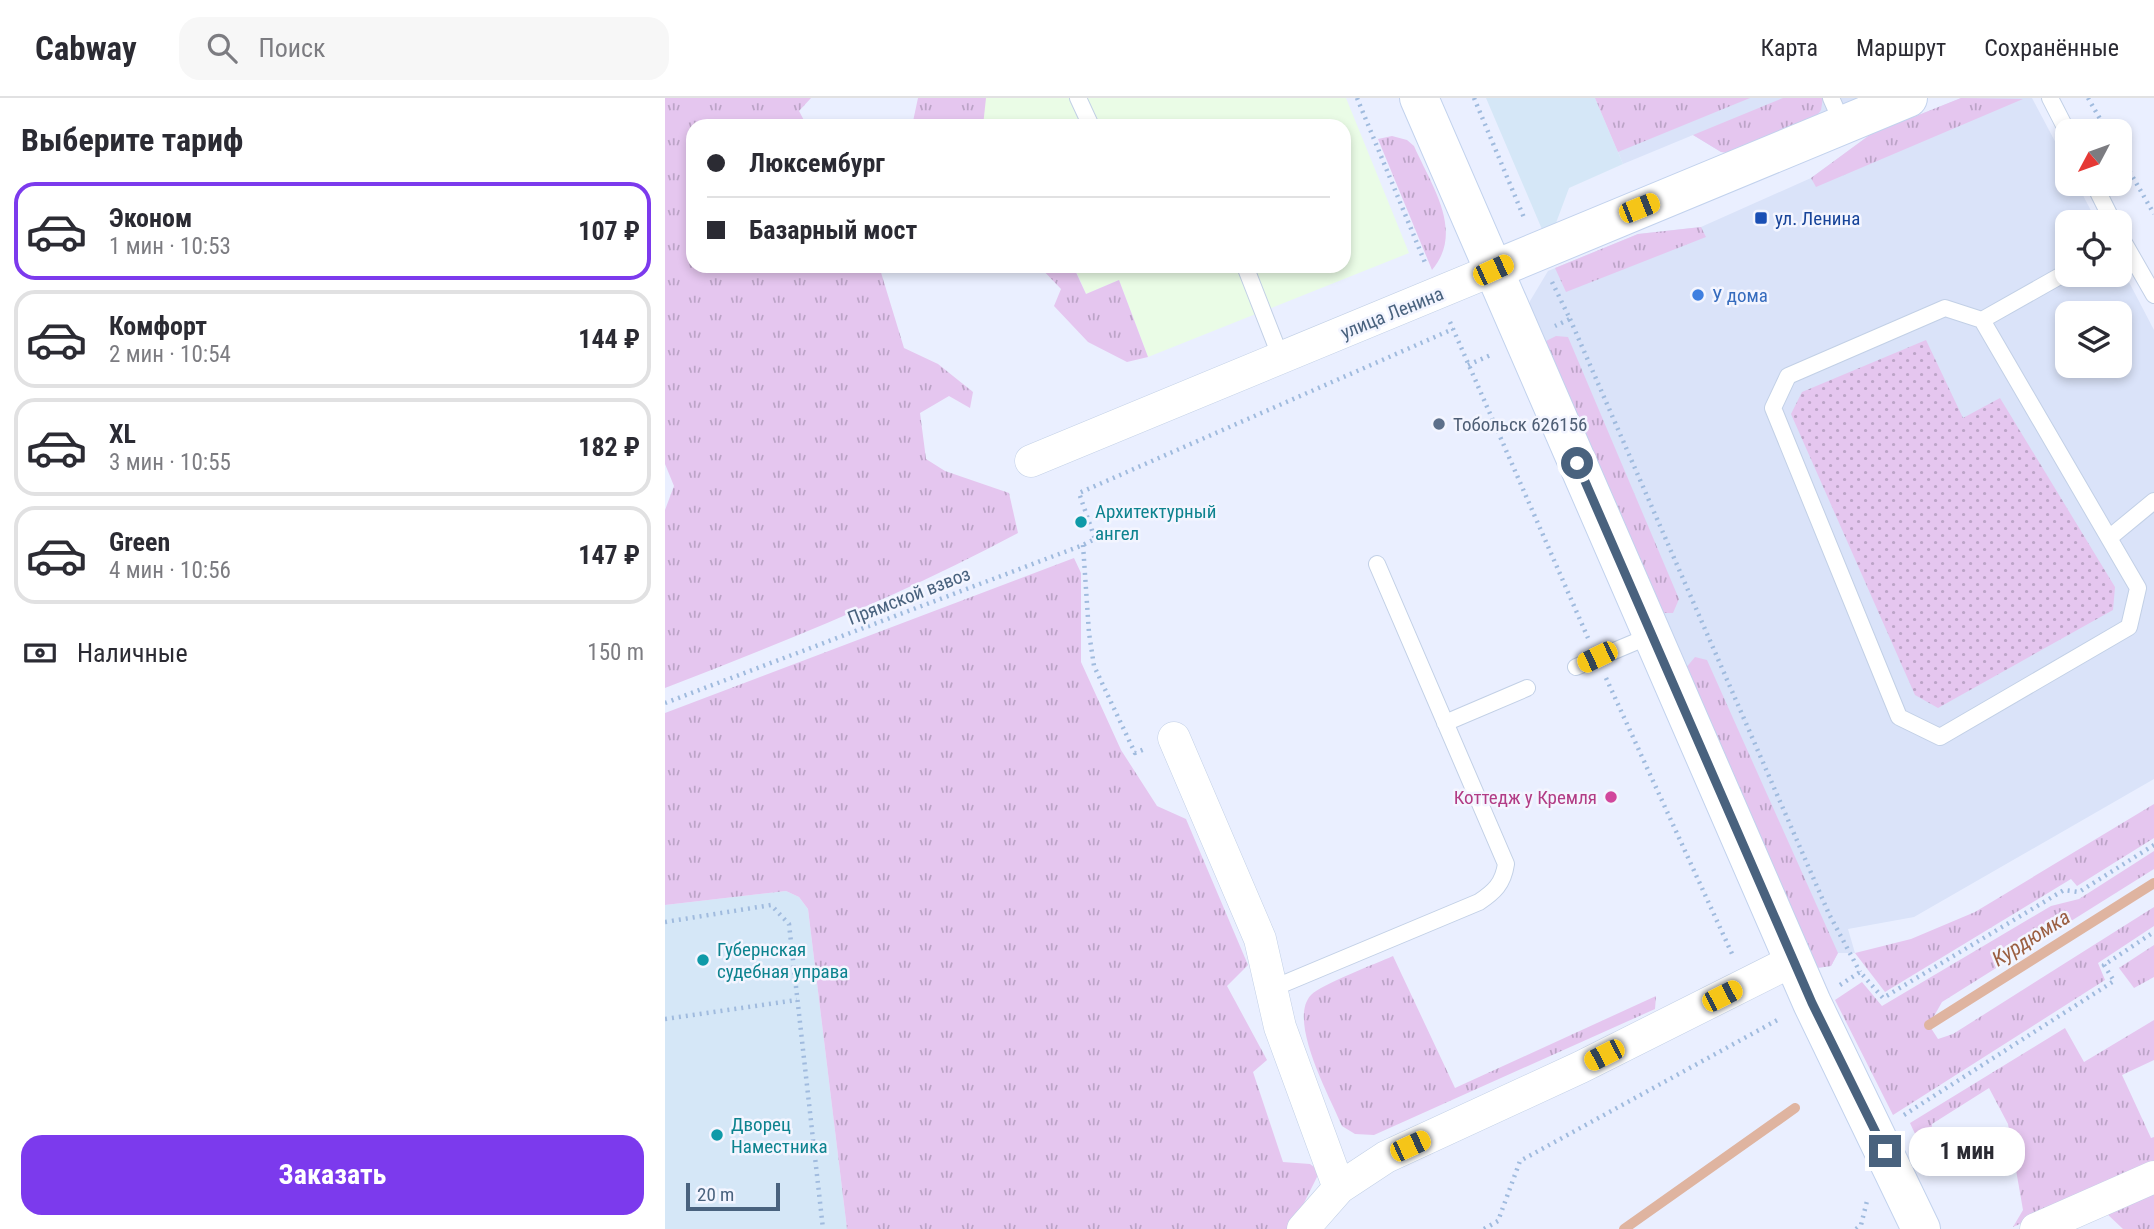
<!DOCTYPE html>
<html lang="ru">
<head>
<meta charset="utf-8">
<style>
	body { margin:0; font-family:"Roboto Condensed",sans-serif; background:#f7f7f7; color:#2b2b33; height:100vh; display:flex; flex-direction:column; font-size:26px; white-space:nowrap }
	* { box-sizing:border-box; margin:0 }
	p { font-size:23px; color:#7c7c81 }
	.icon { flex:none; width:38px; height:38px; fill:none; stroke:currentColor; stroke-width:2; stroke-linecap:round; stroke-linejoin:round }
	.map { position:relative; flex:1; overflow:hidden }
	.drawer { display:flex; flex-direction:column; background:#fff; width:665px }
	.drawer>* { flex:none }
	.top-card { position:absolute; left:21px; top:21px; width:665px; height:154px; border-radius:21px; box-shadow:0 4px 10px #0003; display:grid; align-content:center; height:154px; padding:0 21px; background:#fff }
	.needle { width:46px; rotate:229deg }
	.controls { position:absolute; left:1390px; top:21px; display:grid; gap:14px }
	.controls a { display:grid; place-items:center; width:77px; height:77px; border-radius:14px; background:#fff; box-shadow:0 4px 10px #0003; font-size:35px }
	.scale { position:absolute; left:21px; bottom:18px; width:94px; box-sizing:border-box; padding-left:7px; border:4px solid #49627e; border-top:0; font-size:19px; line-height:24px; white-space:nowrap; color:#49627e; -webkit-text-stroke:5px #f3f5ff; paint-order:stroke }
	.end { position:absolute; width:32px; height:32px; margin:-16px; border:9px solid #49627e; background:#fff; box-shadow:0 0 0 4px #fff }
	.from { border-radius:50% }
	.bubble { position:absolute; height:49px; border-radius:21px; background:#fff; box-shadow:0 4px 10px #0003; font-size:23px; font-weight:700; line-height:49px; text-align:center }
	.car { position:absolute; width:21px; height:42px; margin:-21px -10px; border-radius:9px; box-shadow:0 0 5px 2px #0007; background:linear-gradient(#f5c518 24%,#345 0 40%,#f5c518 0 76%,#345 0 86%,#f5c518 0) }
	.top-card b { display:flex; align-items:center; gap:24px; height:66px; font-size:26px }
	.top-card b+b { border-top:2px solid #e1e1e2 }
	.top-card i { width:18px; height:18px; background:#2b2b33 }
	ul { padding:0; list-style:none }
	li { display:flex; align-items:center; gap:21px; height:98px; margin:0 14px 10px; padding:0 7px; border:4px solid #e1e1e2; border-radius:21px }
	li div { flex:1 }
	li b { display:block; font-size:26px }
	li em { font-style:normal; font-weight:700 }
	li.current { border-color:#7c3aed }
	li>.icon { width:63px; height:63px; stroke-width:1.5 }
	h2 { padding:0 21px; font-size:32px; line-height:84px }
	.pay { display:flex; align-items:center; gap:18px; height:77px; padding:0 21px; font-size:26px }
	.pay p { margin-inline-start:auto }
	.cta { display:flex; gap:14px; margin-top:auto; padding:14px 21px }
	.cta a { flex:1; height:80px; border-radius:21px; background:#7c3aed; color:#fff; font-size:28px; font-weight:700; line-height:80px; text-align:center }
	header { display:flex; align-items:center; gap:42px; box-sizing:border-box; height:98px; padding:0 35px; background:#fff; border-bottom:2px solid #e1e1e2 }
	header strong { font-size:33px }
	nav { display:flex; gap:38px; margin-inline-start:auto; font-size:24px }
	.search { width:490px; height:63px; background:#f7f7f7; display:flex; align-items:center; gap:18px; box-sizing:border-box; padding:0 24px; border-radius:21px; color:#7c7c81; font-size:26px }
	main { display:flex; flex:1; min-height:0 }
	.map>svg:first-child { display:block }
</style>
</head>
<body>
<header>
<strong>Cabway</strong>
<div class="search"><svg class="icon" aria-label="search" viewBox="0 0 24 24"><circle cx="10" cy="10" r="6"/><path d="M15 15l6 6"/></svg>Поиск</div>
<nav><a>Карта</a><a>Маршрут</a><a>Сохранённые</a></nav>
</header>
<main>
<section class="drawer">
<h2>Выберите тариф</h2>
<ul>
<li class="current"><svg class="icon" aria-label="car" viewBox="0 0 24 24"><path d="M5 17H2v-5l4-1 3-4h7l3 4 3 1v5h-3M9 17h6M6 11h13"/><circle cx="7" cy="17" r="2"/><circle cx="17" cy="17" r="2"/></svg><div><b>Эконом</b><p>1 мин · 10:53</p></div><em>107 ₽</em></li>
<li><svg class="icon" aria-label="car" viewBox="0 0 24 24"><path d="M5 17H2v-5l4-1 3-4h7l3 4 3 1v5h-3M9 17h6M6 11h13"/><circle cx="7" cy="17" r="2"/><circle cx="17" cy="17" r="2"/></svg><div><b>Комфорт</b><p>2 мин · 10:54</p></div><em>144 ₽</em></li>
<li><svg class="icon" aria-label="car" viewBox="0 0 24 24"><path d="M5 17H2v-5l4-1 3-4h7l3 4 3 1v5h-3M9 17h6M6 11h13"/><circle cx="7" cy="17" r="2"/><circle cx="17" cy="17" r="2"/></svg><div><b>XL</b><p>3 мин · 10:55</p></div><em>182 ₽</em></li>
<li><svg class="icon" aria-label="car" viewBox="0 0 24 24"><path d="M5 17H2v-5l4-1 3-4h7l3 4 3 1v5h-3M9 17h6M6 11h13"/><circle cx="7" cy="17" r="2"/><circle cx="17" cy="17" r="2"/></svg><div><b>Green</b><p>4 мин · 10:56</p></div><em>147 ₽</em></li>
</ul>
<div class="pay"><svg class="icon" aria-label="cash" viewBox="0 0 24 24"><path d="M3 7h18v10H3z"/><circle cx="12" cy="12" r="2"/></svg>Наличные<p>150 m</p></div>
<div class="cta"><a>Заказать</a></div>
</section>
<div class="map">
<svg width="1489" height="1131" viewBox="0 0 1489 1131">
	<defs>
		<pattern id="grass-tufts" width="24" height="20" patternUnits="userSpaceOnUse" patternTransform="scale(1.75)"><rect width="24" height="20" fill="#e5c6ef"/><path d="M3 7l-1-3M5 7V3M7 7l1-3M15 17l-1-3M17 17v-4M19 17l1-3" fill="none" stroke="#bca4c7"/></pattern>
		<pattern id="park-dots" width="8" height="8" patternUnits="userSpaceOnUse" patternTransform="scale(1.75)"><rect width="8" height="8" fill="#e5c6ef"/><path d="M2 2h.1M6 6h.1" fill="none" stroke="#bca4c7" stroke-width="1.8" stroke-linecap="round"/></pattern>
	</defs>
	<rect width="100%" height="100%" fill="#eaefff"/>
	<path fill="#dae3f9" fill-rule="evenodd" d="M 930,0 L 1207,0 L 1056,54 L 1028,37 L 958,66 Z
		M 1296,0 L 1367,0 L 1402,66 L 1402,86 L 1412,86 L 1432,124 L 1402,124 L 1402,177 L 1454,177 L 1454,165 L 1489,232 L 1489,681 L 1249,819 L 1183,831 L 1190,855 L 1173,855 L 1166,868 L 1145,871 L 862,226 L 865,203 L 883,173 L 973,136 L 1036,129 L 1146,80 L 1206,36 ZM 1402,215 L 1454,215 L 1454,268 L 1402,268 Z"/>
	<path fill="#d5e7f7" d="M 821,0 L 930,0 L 958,66 L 904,90 L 888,133 L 879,136 Z
		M 121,793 L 134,799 L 143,811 L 182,1131 L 0,1131 L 0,807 Z"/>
	<path fill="#eafce6" d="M 296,0 L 681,0 L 744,155 L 483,259 L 454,182 L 421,196 L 409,168 L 679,168 L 679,28 L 307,28 Z"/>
	<path fill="url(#grass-tufts)" d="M 0,0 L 146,0 L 134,13 L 142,28 L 28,28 L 28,168 L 214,168 L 239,250 L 273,266 L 308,294 L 305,310 L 284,298 L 255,315 L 261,361 L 280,373 L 344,395 L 353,435 C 240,496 120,543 0,590 L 0,412 L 9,388 L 0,366 Z
		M 253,0 L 321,0 L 318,28 L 247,28 Z
		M 930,0 L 1085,0 L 953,54 Z
		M 1118,0 L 1158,0 L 1156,12 L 1148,23 L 1068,56 L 1056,54 L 1028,37 Z
		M 1296,0 L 1358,1 L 1151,89 L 1146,80 L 1206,36 Z
		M 727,38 L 742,42 L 749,48 C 766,87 800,133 767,172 L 713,41 Z
		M 1036,129 L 1041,139 L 901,194 L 890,170 L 973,136 Z
		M 374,168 L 408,168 L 421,196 L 454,182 L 483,259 L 462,264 L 423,244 L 389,208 L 396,191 Z
		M 891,238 L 903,239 L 1014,501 L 1008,515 L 988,515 L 879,244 Z
		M 409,460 L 416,475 L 416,564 L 456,652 L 492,708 L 521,721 L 583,867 L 562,888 L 602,962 L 588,974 L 618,1064 L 645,1066 L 655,1073 L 626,1131 L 182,1131 L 143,811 L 134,799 L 121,793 L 0,807 L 0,615 Z
		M 1030,559 L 1042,562 L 1173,855 L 1166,868 L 1145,871 L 1015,577 Z
		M 1489,706 L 1489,740 L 1412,788 L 1406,781 L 1220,894 L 1190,855 L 1246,841 L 1310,814 Z
		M 1489,753 L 1489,771 L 1277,904 L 1264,927 L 1273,941 L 1288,936 L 1489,809 L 1489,828 L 1433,865 L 1440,882 L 1228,1017 L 1170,902 L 1197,884 L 1217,908 L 1386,808 L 1414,801 Z
		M 1489,847 L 1489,879 L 1469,890 L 1454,870 Z
		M 728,858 L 790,990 L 991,898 L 990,911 L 709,1037 L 690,1036 L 677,1028 C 665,999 622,922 646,897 C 657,886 710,866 728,858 Z
		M 1489,922 L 1489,962 L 1457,977 L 1486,1040 L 1489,1039 L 1489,1066 L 1348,1129 L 1358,1112 L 1343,1026 L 1324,990 L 1267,1026 L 1263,1064 L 1245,1025 L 1400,930 L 1419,964 Z
		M 1489,1092 L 1489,1131 L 1458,1131 L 1439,1113 Z"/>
	<path fill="url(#park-dots)" d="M 1261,242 L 1298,320 L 1335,300 L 1450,489 L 1448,512 L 1273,610 L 1250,597 L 1126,316 L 1137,294 Z"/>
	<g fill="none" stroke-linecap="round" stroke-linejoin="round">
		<path stroke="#dfb4a0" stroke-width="10" d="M 1264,927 L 1489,785
			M 959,1131 L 1130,1010"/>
		<g stroke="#c2d0e6" stroke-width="18">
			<path id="lane" d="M 413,0 L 426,28
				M 1166,0 L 1178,27
				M 1385,0 L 1402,33
				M 1429,86 L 1448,124
				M 1454,136 L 1489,197
				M 580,168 L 616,260
				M 1280,210 L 1317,222 L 1473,490 L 1464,529 L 1275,639 L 1234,619 L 1108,310 L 1123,278 Z
				M 1317,222 L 1402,174
				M 1444,440 L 1489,403
				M 911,569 L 987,537
				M 780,625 L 862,590
				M 606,891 L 814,804 C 829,794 838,786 841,766 L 712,466"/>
		</g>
		<g stroke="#c2d0e6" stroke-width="33">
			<path id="street" d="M 366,363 L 828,172
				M 509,640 L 595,841 L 615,929 L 674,1090
				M 638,1131 L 674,1090 L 721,1059 L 916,969 L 1129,862
				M 1371,1131 L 1489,1079"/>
		</g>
		<g stroke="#c2d2ed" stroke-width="40">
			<path id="secondary" d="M 754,0 L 1147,905 L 1256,1131
				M 828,172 L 1243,0"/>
		</g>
		<path stroke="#a0bbde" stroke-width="4.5" stroke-dasharray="2 5" stroke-linecap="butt" d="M 692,0 L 761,167
			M 809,0 L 860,122
			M 1423,0 L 1442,33
			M 1454,55 L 1489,116
			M 887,184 L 905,221 L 890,228
			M 905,221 L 1164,816 L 1195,874
			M 785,224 L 923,540
			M 803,267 L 828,256
			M 418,447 L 424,535 L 429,568 L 470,655 L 482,650
			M 941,580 L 1068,858
			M 0,605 L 418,447 L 430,441 L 414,395 L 788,231
			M 0,824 L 106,807 L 124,826 L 158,1131
			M 1175,887 L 1195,874 L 1218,900 L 1399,792 L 1414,794 L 1489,747
			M 0,921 L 132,902
			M 1239,1017 L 1449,883 L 1439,867 L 1489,834
			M 819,1131 L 833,1123 L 855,1063 L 1116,920
			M 1191,1131 L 1196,1127 L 1202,1103"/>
		<use href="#lane" stroke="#fff" stroke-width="16"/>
		<use href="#street" stroke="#fff" stroke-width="32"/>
		<use href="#secondary" stroke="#fff" stroke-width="38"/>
	</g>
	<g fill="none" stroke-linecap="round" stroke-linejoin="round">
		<path stroke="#49627e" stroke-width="9" d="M 912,365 L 1147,905 L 1220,1053"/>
	</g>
	<rect fill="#1a4fb4" stroke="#f3f5ff" stroke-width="2.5" x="1089" y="113" width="14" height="14" rx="3.5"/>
	<circle fill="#3f7fe0" stroke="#f3f5ff" stroke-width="2.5" cx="1033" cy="197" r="7"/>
	<circle fill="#5c6f8a" stroke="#f3f5ff" stroke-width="2.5" cx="774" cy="326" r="7"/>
	<g fill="#0f9aa8" stroke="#f3f5ff" stroke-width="2.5">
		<circle cx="416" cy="424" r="7"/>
		<circle cx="38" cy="862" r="7"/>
		<circle cx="52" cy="1037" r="7"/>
	</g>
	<circle fill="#d1479c" stroke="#f3f5ff" stroke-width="2.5" cx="946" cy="699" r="7"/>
	<g text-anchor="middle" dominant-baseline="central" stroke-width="5" stroke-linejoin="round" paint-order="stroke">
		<g font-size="19" fill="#164399" stroke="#f3f5ff" text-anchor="start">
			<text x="1110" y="120">ул. Ленина</text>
		</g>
		<g font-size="19" fill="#366cbe" stroke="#f3f5ff" text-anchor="start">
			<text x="1047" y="197">У дома</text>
		</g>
		<g font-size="19" fill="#49627e" stroke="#f3f5ff">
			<text transform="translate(727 215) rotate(-22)">улица Ленина</text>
			<text transform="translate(244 498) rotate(-21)">Прямской взвоз</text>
		</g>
		<g font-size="19" fill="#4e5e75" stroke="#f3f5ff" text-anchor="start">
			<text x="788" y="326">Тобольск 626156</text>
		</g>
		<g font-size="19" fill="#0d838f" stroke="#f3f5ff" text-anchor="start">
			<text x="430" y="413">Архитектурный<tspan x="430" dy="22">ангел</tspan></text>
			<text x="52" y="851">Губернская<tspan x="52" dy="22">судебная управа</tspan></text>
			<text x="66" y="1026">Дворец<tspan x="66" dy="22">Наместника</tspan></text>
		</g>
		<g font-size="19" fill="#b23c85" stroke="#f3f5ff" text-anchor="end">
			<text x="932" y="699">Коттедж у Кремля</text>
		</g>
		<g font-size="21" font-style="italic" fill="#9b5f42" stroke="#f3f5ff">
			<text transform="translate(1366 840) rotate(-32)">Курдюмка</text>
		</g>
	</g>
</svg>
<div class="controls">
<a><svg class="needle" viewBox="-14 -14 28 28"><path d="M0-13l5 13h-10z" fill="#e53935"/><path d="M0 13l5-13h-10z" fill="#7c7c81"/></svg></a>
<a><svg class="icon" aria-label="locate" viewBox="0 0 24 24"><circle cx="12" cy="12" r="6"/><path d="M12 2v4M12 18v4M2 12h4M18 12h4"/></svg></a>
<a><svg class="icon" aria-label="layers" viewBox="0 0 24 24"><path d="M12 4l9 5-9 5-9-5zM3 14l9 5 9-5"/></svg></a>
</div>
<div class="scale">20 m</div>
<i class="end from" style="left:912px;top:365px"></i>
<i class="end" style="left:1220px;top:1053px"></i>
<div class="bubble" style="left:1244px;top:1029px;width:116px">1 мин</div>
<i class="car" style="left:974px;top:110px;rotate:68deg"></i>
<i class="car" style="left:828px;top:172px;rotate:65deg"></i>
<i class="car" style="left:932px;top:559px;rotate:244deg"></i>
<i class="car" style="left:1057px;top:898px;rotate:63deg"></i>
<i class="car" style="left:939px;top:957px;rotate:243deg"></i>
<i class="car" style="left:745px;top:1048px;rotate:65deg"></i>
<div class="top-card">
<b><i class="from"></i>Люксембург</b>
<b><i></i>Базарный мост</b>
</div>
</div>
</main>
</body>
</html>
